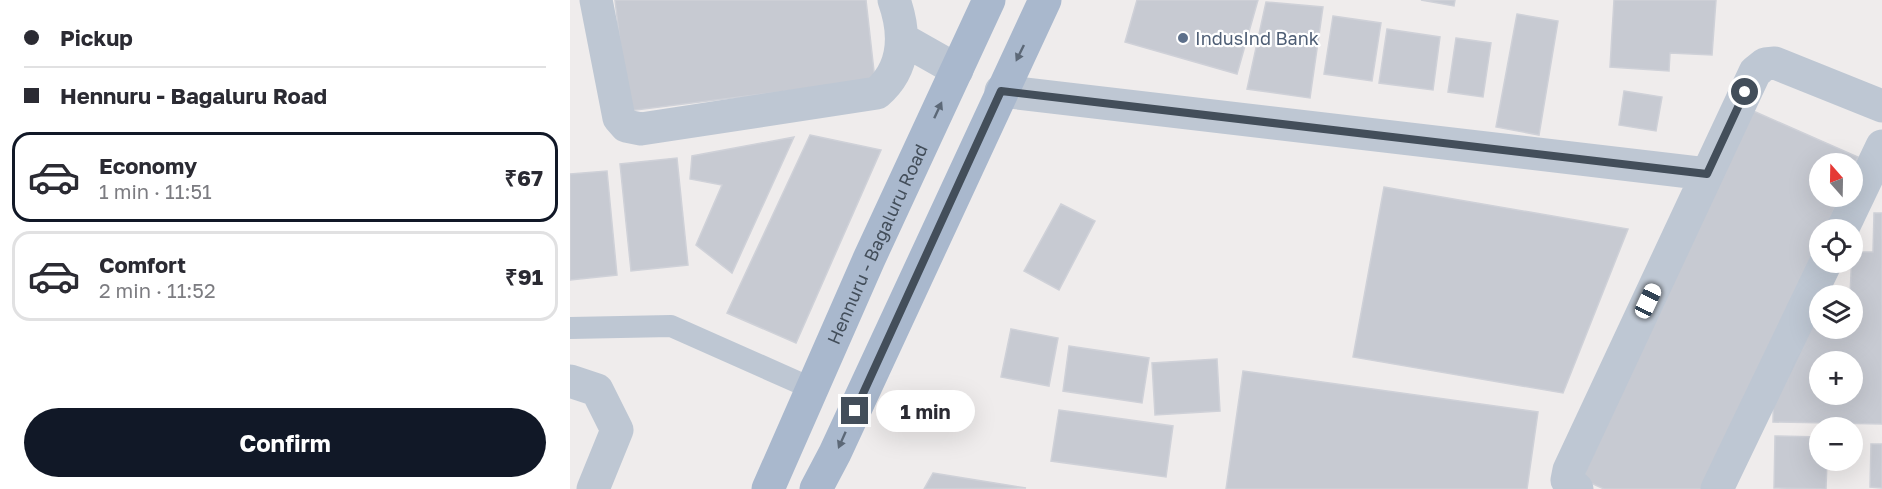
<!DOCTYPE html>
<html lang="en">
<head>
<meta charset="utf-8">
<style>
	body { margin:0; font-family:"Golos Text",sans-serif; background:#f2f2f3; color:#2b2b33; height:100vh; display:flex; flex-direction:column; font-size:22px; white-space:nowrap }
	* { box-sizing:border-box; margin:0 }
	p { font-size:20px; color:#7c7c81 }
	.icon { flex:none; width:33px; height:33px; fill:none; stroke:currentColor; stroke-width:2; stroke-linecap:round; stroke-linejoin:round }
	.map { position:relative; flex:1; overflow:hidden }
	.sheet { display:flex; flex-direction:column; background:#fff; width:570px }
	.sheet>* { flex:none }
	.banner { display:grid; align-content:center; height:132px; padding:0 24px; background:#fff }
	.needle { width:39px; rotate:340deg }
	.buttons { position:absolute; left:1239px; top:153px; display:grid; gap:12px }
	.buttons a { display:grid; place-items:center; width:54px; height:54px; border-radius:50%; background:#fff; box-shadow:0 6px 24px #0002; font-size:30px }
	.end { position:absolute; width:27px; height:27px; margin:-14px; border:8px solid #434e5a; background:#fff; box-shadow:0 0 0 3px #fff }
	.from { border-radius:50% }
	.bubble { position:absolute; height:42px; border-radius:21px; background:#fff; box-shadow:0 6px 24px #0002; font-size:20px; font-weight:700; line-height:42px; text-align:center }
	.car { position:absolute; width:18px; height:36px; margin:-18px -9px; border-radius:8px; box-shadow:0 0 4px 2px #0007; background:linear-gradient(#fff 24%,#345 0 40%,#fff 0 76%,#345 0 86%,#fff 0) }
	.banner b { display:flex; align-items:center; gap:21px; height:57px; font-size:22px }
	.banner b+b { border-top:2px solid #e1e1e2 }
	.banner i { width:15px; height:15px; background:#2b2b33 }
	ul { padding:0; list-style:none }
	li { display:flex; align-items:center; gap:18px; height:90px; margin:0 12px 9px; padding:0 12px; border:3px solid #e1e1e2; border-radius:18px }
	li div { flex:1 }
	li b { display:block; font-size:22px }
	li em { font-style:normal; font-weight:700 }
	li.on { border-color:#111827 }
	li>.icon { width:54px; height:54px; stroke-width:1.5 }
	.action { display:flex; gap:12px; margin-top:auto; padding:12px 24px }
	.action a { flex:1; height:69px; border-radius:36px; background:#111827; color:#fff; font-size:24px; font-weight:700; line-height:69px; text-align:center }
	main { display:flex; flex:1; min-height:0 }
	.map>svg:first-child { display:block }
</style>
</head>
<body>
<main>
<section class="sheet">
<div class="banner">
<b><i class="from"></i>Pickup</b>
<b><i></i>Hennuru - Bagaluru Road</b>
</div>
<ul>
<li class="on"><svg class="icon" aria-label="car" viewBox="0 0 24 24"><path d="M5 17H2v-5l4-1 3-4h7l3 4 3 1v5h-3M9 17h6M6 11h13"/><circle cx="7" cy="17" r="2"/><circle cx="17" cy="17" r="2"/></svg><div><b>Economy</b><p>1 min · 11:51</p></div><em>₹67</em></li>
<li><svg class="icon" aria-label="car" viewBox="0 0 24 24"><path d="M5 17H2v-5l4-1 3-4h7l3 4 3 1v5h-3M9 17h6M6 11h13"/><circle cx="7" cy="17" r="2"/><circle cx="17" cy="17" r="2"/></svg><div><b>Comfort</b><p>2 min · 11:52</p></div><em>₹91</em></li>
</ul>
<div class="action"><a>Confirm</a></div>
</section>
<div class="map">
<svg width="1312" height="489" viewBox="0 0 1312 489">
	<rect width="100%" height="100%" fill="#efecec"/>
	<path fill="#c7cad2" stroke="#cfd1d8" stroke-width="1.5" fill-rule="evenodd" d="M 45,0 L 296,0 L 305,80 L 58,111 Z
		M 567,0 L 688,0 L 667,74 L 555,42 Z
		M 851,0 L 885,0 L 884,6 Z
		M 1044,0 L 1146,0 L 1142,55 L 1100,53 L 1099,71 L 1040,67 Z
		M 696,2 L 753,7 L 740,98 L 677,89 Z
		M 947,14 L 988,21 L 969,135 L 926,127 Z
		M 763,16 L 811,23 L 802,81 L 754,74 Z
		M 817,29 L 870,37 L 863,90 L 809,83 Z
		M 886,38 L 921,43 L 913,97 L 878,92 Z
		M 1054,91 L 1092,97 L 1086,131 L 1049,125 Z
		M 1181,110 L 1288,157 L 1282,169 L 1282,164 L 1250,164 L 1250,196 L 1270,196 L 1255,230 L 1250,230 L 1250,241 L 1136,489 L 1034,489 L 1012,479 Z
		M 240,135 L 311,150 L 226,343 L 157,313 Z
		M 224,137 L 162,273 L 126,245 L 152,185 L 120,179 L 122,156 Z
		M 107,158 L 118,265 L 61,271 L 50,164 Z
		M 37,171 L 47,275 L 0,280 L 0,174 Z
		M 814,187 L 1058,229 L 993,393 L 783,357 Z
		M 491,204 L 525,221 L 489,290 L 454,271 Z
		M 1304,213 L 1312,213 L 1312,424 L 1203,422 L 1204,374 L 1233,324 L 1250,325 L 1250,328 L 1282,328 L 1282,296 L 1280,296 L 1282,252 L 1303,252 ZM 1250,362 L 1282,362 L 1282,394 L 1250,394 Z
		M 441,329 L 488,338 L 479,386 L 431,377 Z
		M 499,346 L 579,358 L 572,403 L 493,391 Z
		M 647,359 L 650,411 L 585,415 L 582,363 Z
		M 673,371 L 968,412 L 957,489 L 656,489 Z
		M 489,410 L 603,426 L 596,477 L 481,461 Z
		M 1205,436 L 1250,437 L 1250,460 L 1257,460 L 1256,489 L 1204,488 Z
		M 1301,444 L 1312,444 L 1312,488 L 1300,487 Z
		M 363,473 L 456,488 L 354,489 Z"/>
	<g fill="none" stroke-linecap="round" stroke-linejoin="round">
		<path stroke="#bec7d3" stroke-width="22" d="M 0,328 L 101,326 L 243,389"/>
		<path stroke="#bec7d3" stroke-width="33" d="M 26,0 L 49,118 L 56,126 L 71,129 L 307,93 C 336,68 336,34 324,0
			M 334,40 L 387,70
			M 431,91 L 1137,174
			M 1272,230 L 1312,146
			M 0,381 L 27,390 L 47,430 L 23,489
			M 1007,489 L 997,480 L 999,470 L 1185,72 L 1195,64 L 1205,63 L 1312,106
			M 1147,489 L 1256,262"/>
		<g stroke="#a9b8cd" stroke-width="33">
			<path id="s1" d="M 198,489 L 299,259 L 419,0"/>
			<path d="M 246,489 L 265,453 L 475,0"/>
		</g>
	</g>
	<defs><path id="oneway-solid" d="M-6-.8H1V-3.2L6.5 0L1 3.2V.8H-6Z" transform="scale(1.5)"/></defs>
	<g fill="#5c6877">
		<use href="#oneway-solid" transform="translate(450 53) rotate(116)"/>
		<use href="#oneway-solid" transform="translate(368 110) rotate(-65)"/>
		<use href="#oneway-solid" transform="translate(272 440) rotate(114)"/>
	</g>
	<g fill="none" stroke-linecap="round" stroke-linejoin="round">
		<path stroke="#434e5a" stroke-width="8" d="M 285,411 L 431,91 L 1137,174 L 1175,92"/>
	</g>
	<circle fill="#5c6f8a" stroke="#fff" stroke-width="2" cx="613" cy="38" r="6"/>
	<g text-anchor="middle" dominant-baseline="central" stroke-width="4.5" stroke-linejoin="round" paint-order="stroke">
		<g font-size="18" fill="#4e5e75" stroke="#fff" text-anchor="start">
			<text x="625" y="38">IndusInd Bank</text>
		</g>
		<g font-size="18" fill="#434e5a" stroke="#fff">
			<text stroke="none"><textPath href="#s1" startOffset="268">Hennuru - Bagaluru Road</textPath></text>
		</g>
	</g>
</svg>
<div class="buttons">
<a><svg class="needle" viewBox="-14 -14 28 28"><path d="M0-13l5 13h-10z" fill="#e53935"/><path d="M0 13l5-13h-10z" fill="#7c7c81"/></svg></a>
<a><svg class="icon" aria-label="locate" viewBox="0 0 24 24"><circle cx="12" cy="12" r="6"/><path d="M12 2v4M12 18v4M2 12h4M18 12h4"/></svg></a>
<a><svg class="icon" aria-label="layers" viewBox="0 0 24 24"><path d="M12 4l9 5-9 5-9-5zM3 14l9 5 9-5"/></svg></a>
<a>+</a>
<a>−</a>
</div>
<i class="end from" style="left:1175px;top:92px"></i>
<i class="end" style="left:285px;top:411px"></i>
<div class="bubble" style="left:306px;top:390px;width:99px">1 min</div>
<i class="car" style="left:1078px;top:301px;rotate:25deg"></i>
</div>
</main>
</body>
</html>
